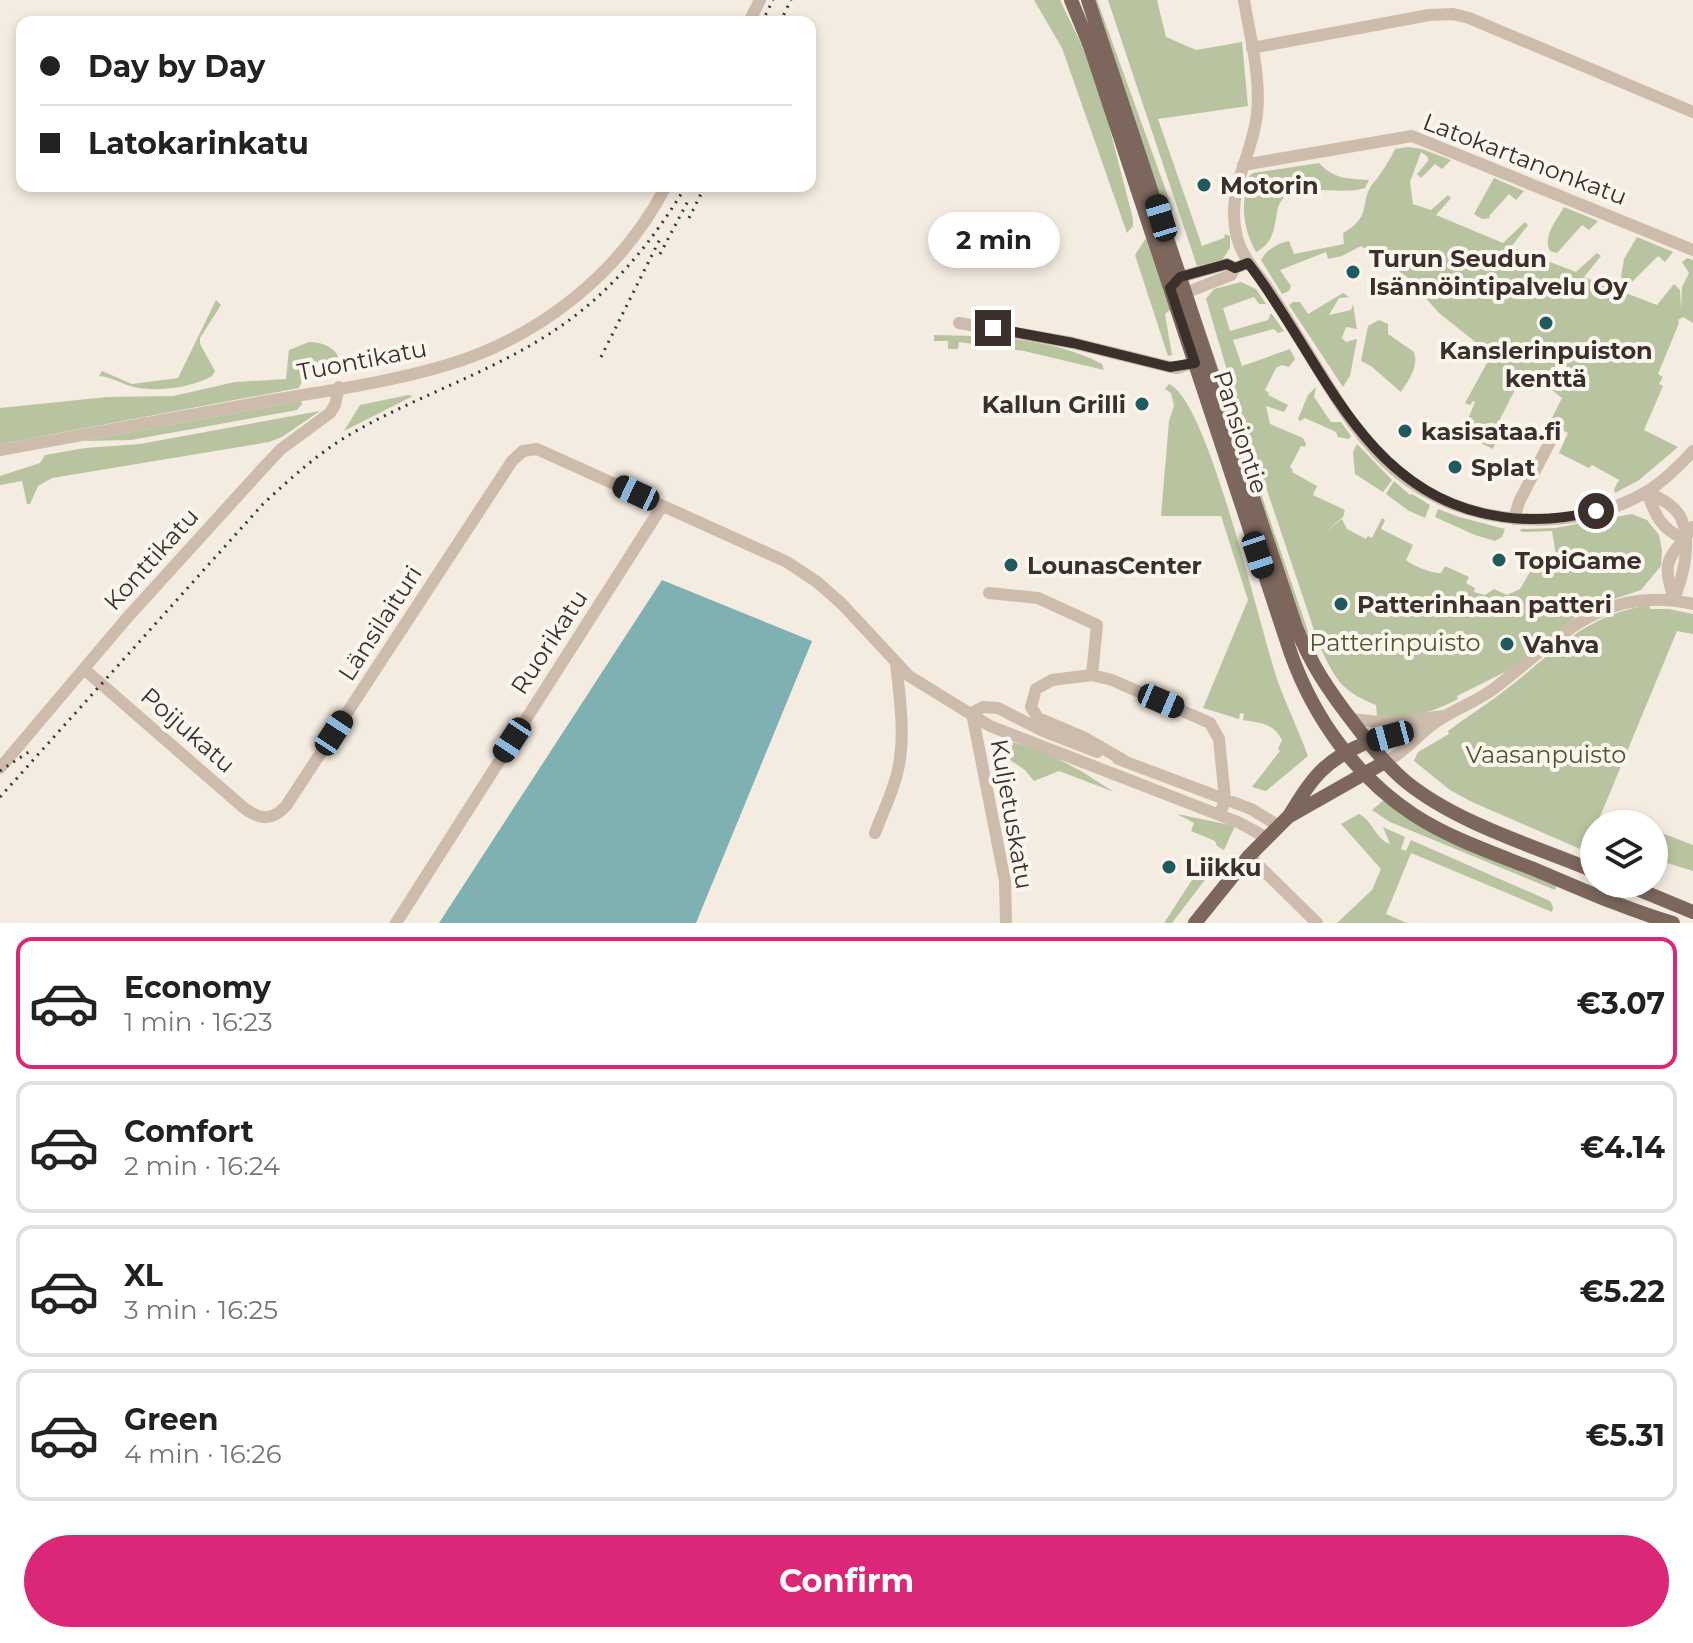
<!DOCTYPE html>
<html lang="en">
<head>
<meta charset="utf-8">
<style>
	body { margin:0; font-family:Montserrat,sans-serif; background:#f2f2f2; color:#222; height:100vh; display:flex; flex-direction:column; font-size:30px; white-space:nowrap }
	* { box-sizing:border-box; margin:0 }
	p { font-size:26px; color:#767676 }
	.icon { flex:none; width:44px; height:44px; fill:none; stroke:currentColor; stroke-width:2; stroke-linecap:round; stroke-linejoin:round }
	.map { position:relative; height:923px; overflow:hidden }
	.side { display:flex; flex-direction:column; background:#fff; flex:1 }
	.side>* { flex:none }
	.hud { position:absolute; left:16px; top:16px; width:800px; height:176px; border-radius:16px; box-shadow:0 4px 12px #0003; display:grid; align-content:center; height:176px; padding:0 24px; background:#fff }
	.tools { position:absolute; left:1580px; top:810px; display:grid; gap:16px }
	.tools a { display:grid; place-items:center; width:88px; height:88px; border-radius:50%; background:#fff; box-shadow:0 4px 12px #0003; font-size:40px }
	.end { position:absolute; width:36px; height:36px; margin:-18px; border:10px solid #3b302b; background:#fff; box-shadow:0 0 0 4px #fff }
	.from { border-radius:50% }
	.bubble { position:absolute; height:56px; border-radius:28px; background:#fff; box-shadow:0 4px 12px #0003; font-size:26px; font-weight:700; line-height:56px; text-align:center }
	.car { position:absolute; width:24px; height:48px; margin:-24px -12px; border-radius:10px; box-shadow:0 0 6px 2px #0007; background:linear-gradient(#222 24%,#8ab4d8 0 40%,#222 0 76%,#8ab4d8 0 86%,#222 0) }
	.hud b { display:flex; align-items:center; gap:28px; height:76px; font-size:30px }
	.hud b+b { border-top:2px solid #e0e0e0 }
	.hud i { width:20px; height:20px; background:#222 }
	ul { padding:14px 0 0; list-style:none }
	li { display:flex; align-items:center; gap:24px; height:132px; margin:0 16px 12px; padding:0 8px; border:4px solid #e0e0e0; border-radius:16px }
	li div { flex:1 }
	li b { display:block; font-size:30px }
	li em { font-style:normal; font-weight:700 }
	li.selected { border-color:#db2777 }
	li>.icon { width:72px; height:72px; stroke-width:1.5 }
	.action { display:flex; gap:16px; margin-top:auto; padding:16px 24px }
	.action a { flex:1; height:92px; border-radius:48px; background:#db2777; color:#fff; font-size:32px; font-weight:700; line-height:92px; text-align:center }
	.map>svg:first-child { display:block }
</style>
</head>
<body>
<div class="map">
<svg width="1693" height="923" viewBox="0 0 1693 923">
	<rect width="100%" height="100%" fill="#f4ebe1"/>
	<path fill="#b8c4a0" d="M 1034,0 L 1060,0 L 1085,52 L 1108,122 L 1133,219 L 1133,226 L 1127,233 L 1062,48 Z
		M 1094,0 L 1097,0 L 1173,210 L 1171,213 L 1158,190 Z
		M 1108,0 L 1157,0 L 1166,37 L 1196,50 L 1242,42 L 1248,106 L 1158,119 L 1202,246 L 1224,238 L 1225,234 L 1230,236 L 1230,248 L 1222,260 L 1197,266 Z
		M 1408,147 L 1422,149 L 1451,160 L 1442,169 L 1435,164 L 1421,178 L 1417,174 L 1428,161 L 1428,157 L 1421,152 L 1410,182 L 1413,204 L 1431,210 L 1448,195 L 1451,198 L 1436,215 L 1503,243 L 1525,222 L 1528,225 L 1511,247 L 1576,272 L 1597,253 L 1601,256 L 1584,277 L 1657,305 L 1674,284 L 1680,290 L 1681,308 L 1682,287 L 1689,273 L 1682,262 L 1687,258 L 1693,260 L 1693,323 L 1683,317 L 1678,320 L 1679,323 L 1658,374 L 1663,377 L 1659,384 L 1663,386 L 1644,430 L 1678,447 L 1639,480 L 1615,493 L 1614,489 L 1619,480 L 1592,465 L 1589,468 L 1559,453 L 1568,433 L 1549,424 L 1562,398 L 1551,389 L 1523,374 L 1493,433 L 1498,436 L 1493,449 L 1462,434 L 1475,402 L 1473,401 L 1470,405 L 1465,403 L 1487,363 L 1498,360 L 1439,313 L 1406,276 L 1361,246 L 1342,256 L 1328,259 L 1326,252 L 1280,270 L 1291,286 L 1289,291 L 1282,294 L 1261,260 C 1266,250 1278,243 1289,241 L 1294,254 L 1344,244 L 1343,233 C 1375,215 1357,201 1375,181 C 1383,171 1389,161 1395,149 Z
		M 1319,163 C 1335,180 1347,178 1369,180 L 1365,188 C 1344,195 1308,185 1289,194 C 1267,206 1286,236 1256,252 C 1242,227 1241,203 1249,176 L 1253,173 Z
		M 1494,178 L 1524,191 L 1516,200 L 1509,194 L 1489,216 L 1490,218 L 1482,219 L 1474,214 Z
		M 1564,207 L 1598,221 L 1589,230 L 1582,225 L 1557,253 L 1550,251 C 1542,237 1557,220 1564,207 Z
		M 1637,237 L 1673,252 L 1665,262 L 1658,256 L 1630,284 L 1621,277 L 1624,259 Z
		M 1146,238 L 1170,310 L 1165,314 L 1172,355 L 1168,356 L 1135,255 Z
		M 1241,282 L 1256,289 L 1266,304 L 1259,304 L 1254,297 L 1223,308 L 1230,331 L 1268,320 L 1271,313 L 1284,331 L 1278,333 L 1274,329 L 1233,340 L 1242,366 L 1290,349 L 1295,359 L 1289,367 L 1282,365 L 1276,368 L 1265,390 L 1269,393 L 1268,395 L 1288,405 L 1284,412 L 1266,406 L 1270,424 L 1303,438 L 1306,444 L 1305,447 L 1301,446 L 1290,467 L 1293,470 L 1292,472 L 1317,486 L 1313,495 L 1345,510 L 1343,517 L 1323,534 L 1342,519 L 1347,529 L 1366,539 L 1368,536 L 1372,538 L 1382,518 L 1385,520 L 1381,529 L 1413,545 L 1406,560 C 1413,566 1434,574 1441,573 L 1445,566 L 1469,577 L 1466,583 L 1475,588 L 1474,592 L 1485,595 L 1494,589 L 1507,595 L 1520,589 L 1537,560 L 1556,555 L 1552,531 L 1524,532 L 1520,531 L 1521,529 L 1555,528 L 1632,514 L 1647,520 L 1659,535 L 1662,550 L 1661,566 L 1641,590 L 1608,601 L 1577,616 L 1511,669 L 1457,696 L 1458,699 C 1429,714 1410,719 1377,716 L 1376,705 C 1340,691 1335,678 1319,645 L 1229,377 L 1206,299 L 1214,289 Z
		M 1343,293 L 1349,297 L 1339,298 L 1329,315 L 1351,310 L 1353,304 L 1357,329 L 1346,327 L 1342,338 L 1346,342 L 1357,339 L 1350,376 L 1343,387 L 1289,305 L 1293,302 L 1300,302 L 1308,314 Z
		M 216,300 L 221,305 L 200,338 L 200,344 L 215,371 L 212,376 C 191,388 154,393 130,386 C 119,382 110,377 99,376 L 102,371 L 132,384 L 178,378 Z
		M 1198,309 L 1311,640 L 1323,668 L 1345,700 L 1322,669 L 1308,641 Z
		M 1379,320 L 1388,324 L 1388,334 L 1414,352 C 1419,366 1409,380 1401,392 L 1371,366 L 1361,361 L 1368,326 Z
		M 934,335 C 989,336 1053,338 1102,364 L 1104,370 L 1024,351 L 959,342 L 958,349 L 948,349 L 948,341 L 934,341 Z
		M 309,342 C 320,342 333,346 338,356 L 333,368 L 305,375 L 299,388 L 0,444 L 0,408 L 107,397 L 173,396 L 235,382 L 286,379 L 289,350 Z
		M 1169,384 C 1208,399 1261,633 1278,682 C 1287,707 1299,731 1308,756 L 1266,791 L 1252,787 L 1280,751 L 1278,749 L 1282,740 C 1274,723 1260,723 1243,720 L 1244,714 L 1240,713 L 1239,719 L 1203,708 L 1248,600 L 1221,516 L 1161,516 L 1169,421 L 1174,406 L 1171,393 L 1165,389 Z
		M 1316,387 L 1314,397 L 1331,422 L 1341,422 L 1351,436 L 1349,439 L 1338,437 L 1336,432 L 1305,418 L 1300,421 L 1298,419 L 1308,395 Z
		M 408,395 L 413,396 L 344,431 L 360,405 Z
		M 301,401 L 302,404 L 297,410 L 131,440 L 83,441 Z
		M 320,411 L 282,437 L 269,442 L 52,478 L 38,486 L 30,504 L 27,504 L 22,481 L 0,485 L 0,476 L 40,463 L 45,455 L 85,448 L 140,444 Z
		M 1357,444 L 1392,480 L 1383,492 L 1355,474 L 1353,452 Z
		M 1394,481 L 1410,495 L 1412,494 L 1430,505 L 1425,518 L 1409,511 L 1386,494 Z
		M 1438,509 L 1459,517 L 1505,529 L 1502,537 L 1495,541 L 1475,535 L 1435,517 Z
		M 1649,605 L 1650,609 L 1669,609 L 1693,614 L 1693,634 L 1677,631 L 1597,824 L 1594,824 L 1589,843 L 1594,846 L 1594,855 L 1470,801 L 1450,790 L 1414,761 L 1418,752 L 1449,734 L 1448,731 C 1468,716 1489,703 1508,688 C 1557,650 1585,615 1649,605 Z
		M 1013,742 L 1045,752 L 1081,771 L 1114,792 L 1059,771 L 1034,781 L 1025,770 L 1010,760 Z
		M 1384,800 L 1557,885 L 1555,890 L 1390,822 L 1372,810 Z
		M 1177,814 L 1235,826 L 1224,850 L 1217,846 L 1215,841 L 1191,831 L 1194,823 Z
		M 1359,814 C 1373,821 1376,840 1390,844 L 1383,827 L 1405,837 L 1401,849 L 1406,851 L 1411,840 L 1550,901 L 1553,907 L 1552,912 L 1411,853 L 1386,914 L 1407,923 L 1337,923 L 1372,890 L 1381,869 L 1341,824 Z
		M 1654,830 L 1693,845 L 1693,871 L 1654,859 Z
		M 1207,857 L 1214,868 L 1172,923 L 1164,923 Z"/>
	<path fill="#7fb0b2" d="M 662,580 L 812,641 L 696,923 L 439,923 Z"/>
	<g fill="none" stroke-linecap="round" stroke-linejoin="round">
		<path stroke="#cdbbac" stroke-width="12" d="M 1244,0 C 1250,36 1261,77 1257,114 C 1252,159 1225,189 1237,238 C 1242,256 1254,269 1265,284 C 1276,301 1287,318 1297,335 C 1327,382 1354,436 1397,472 C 1463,527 1573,536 1648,491 C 1665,480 1679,466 1693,451
			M 749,22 L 760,0
			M 1252,48 L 1429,15 L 1453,14 L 1469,18 L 1693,112
			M 1243,165 L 1412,136 L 1693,250
			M 1235,268 L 1227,264 L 1180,277 L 1170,288 L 1185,293 L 1231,275 L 1235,268 L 1248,263
			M 959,323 L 1073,343 L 1170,367 L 1177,368 L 1202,360
			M 0,450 C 87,434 175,418 262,402 C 323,391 387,383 447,365 C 540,337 621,273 666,186
			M 1647,492 C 1659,498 1675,505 1681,518 C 1692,543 1683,576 1674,599
			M 1647,492 C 1655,515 1661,529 1684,539
			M 1514,519 L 1519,502 L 1556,430
			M 989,593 L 1038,598 L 1097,625 L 1092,675
			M 1674,599 C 1660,557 1670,560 1693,527
			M 84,669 L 244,808 C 260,820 272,821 286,806 L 512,461 L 523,451 L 537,449 L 787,562 L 817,582 L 842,604 L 909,676 L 990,726 L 1240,823 L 1267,838
			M 972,713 L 983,707 L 998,708 L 1043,731 L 1097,752
			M 972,713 L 1005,881 L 1006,923
			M 1351,719 L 1388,723 L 1444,716
			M 1368,742 L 1428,727
			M 1118,759 L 1251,809 L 1279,826
			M 1123,760 L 1083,737 L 1038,718 L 1031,707 L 1036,689 L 1052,680 L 1092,675 L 1112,680 L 1210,723 L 1219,739 L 1225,799 L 1220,815
			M 1385,762 C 1405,752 1416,737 1433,724 C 1452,710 1474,703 1492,690 C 1559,640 1601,583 1693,604
			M 0,768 L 126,619 L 264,467 L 281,449 L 330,413 L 335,405 L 339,387
			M 875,833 C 882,814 892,794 897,774 C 906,739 900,699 896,663
			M 1249,856 L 1317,923
			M 396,923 L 662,506"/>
		<path stroke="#7d675c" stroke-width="14" d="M 1071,0 L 1090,46 L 1291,654 C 1314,718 1356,777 1414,815 C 1451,839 1496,854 1536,870 C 1581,889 1625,909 1673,923
			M 1088,0 L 1296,627 C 1310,663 1329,691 1353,722 C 1369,743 1385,764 1405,781 C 1456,823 1534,846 1594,871
			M 1289,816 C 1313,777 1324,760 1368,742
			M 1625,884 L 1693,912
			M 1195,923 L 1249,856 L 1288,817 L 1385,762"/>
		<path stroke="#3b302b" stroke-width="3" stroke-dasharray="2 6" stroke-linecap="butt" d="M 762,22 L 773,0
			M 780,22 L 791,0
			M 689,218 L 705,186
			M 660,254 L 688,201
			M 601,357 L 660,239
			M 0,771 L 33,749
			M 0,797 L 263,504 C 290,479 317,454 349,435 C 417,395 495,372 561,326 C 613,290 653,241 686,186"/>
	</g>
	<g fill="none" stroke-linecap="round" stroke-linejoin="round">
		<path stroke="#3b302b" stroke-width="10" d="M 993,328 L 1073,343 L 1170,367 L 1195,363 L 1170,288 L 1180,277 L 1227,264 L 1235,268 L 1248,263 C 1318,352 1358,484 1482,513 C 1520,522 1557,521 1596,511"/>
	</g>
	<g fill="#1f5a5e" stroke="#fbf5ee" stroke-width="3">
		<circle cx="1204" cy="185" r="8"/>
		<circle cx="1353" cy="272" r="8"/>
		<circle cx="1546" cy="323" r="8"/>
		<circle cx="1142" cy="404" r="8"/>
		<circle cx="1405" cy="431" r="8"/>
		<circle cx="1455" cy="467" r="8"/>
		<circle cx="1499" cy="560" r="8"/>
		<circle cx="1011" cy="565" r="8"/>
		<circle cx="1341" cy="604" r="8"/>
		<circle cx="1507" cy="644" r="8"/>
		<circle cx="1169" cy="867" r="8"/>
	</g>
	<g text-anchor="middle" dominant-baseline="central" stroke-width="8" stroke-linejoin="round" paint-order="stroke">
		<g font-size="24" fill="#3b302b" stroke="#fbf5ee">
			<text transform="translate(1525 159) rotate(21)">Latokartanonkatu</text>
			<text transform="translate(362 360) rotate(-11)">Tuontikatu</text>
			<text transform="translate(1241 432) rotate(72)">Pansiontie</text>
			<text transform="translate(151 559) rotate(-48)">Konttikatu</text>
			<text transform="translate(380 623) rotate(-57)">Länsilaituri</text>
			<text transform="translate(549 642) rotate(-57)">Ruorikatu</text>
			<text transform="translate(188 730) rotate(41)">Poijukatu</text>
			<text transform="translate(1012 814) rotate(80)">Kuljetuskatu</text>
		</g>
		<g font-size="24" font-weight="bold" fill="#3b302b" stroke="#fbf5ee" text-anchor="start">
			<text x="1220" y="185">Motorin</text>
			<text x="1369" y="258">Turun Seudun<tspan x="1369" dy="28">Isännöintipalvelu Oy</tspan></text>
			<text x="1546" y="350" text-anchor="middle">Kanslerinpuiston<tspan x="1546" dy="28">kenttä</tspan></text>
			<text x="1126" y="404" text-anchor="end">Kallun Grilli</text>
			<text x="1421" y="431">kasisataa.fi</text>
			<text x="1471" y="467">Splat</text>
			<text x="1515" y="560">TopiGame</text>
			<text x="1027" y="565">LounasCenter</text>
			<text x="1357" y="604">Patterinhaan patteri</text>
			<text x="1523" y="644">Vahva</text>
			<text x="1185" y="867">Liikku</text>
		</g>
		<g font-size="24" fill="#4a5a2e" stroke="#fbf5ee">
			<text x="1395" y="642">Patterinpuisto</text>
			<text x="1546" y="754">Vaasanpuisto</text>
		</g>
	</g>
</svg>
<div class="tools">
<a><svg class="icon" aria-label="layers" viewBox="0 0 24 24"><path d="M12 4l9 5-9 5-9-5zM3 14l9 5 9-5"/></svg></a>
</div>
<i class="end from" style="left:1596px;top:511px"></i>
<i class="end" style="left:993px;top:328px"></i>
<div class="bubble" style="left:928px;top:212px;width:132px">2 min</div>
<i class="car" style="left:1161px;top:218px;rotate:343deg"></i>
<i class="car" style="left:636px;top:493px;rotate:295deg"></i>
<i class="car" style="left:1258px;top:555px;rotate:162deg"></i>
<i class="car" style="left:1161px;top:701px;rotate:113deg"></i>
<i class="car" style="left:334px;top:733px;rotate:33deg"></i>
<i class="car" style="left:1390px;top:736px;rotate:255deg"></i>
<i class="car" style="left:512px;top:740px;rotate:213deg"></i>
<div class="hud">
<b><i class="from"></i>Day by Day</b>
<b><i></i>Latokarinkatu</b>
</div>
</div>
<section class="side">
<ul>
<li class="selected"><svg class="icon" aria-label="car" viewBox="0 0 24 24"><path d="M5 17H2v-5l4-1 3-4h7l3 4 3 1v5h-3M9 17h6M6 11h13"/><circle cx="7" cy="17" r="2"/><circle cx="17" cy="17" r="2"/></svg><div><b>Economy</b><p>1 min · 16:23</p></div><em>€3.07</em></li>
<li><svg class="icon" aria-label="car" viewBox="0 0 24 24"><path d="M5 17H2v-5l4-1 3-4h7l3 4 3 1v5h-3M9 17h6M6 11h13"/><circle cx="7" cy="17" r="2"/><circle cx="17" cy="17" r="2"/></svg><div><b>Comfort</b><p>2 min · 16:24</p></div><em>€4.14</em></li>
<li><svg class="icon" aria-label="car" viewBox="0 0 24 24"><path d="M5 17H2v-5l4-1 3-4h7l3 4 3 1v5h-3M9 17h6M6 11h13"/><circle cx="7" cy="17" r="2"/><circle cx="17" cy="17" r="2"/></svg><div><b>XL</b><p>3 min · 16:25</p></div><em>€5.22</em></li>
<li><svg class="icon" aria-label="car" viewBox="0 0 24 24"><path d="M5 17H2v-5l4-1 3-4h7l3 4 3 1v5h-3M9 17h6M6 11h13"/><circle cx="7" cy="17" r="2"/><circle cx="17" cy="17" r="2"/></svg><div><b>Green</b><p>4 min · 16:26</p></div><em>€5.31</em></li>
</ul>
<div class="action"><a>Confirm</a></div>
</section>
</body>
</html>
